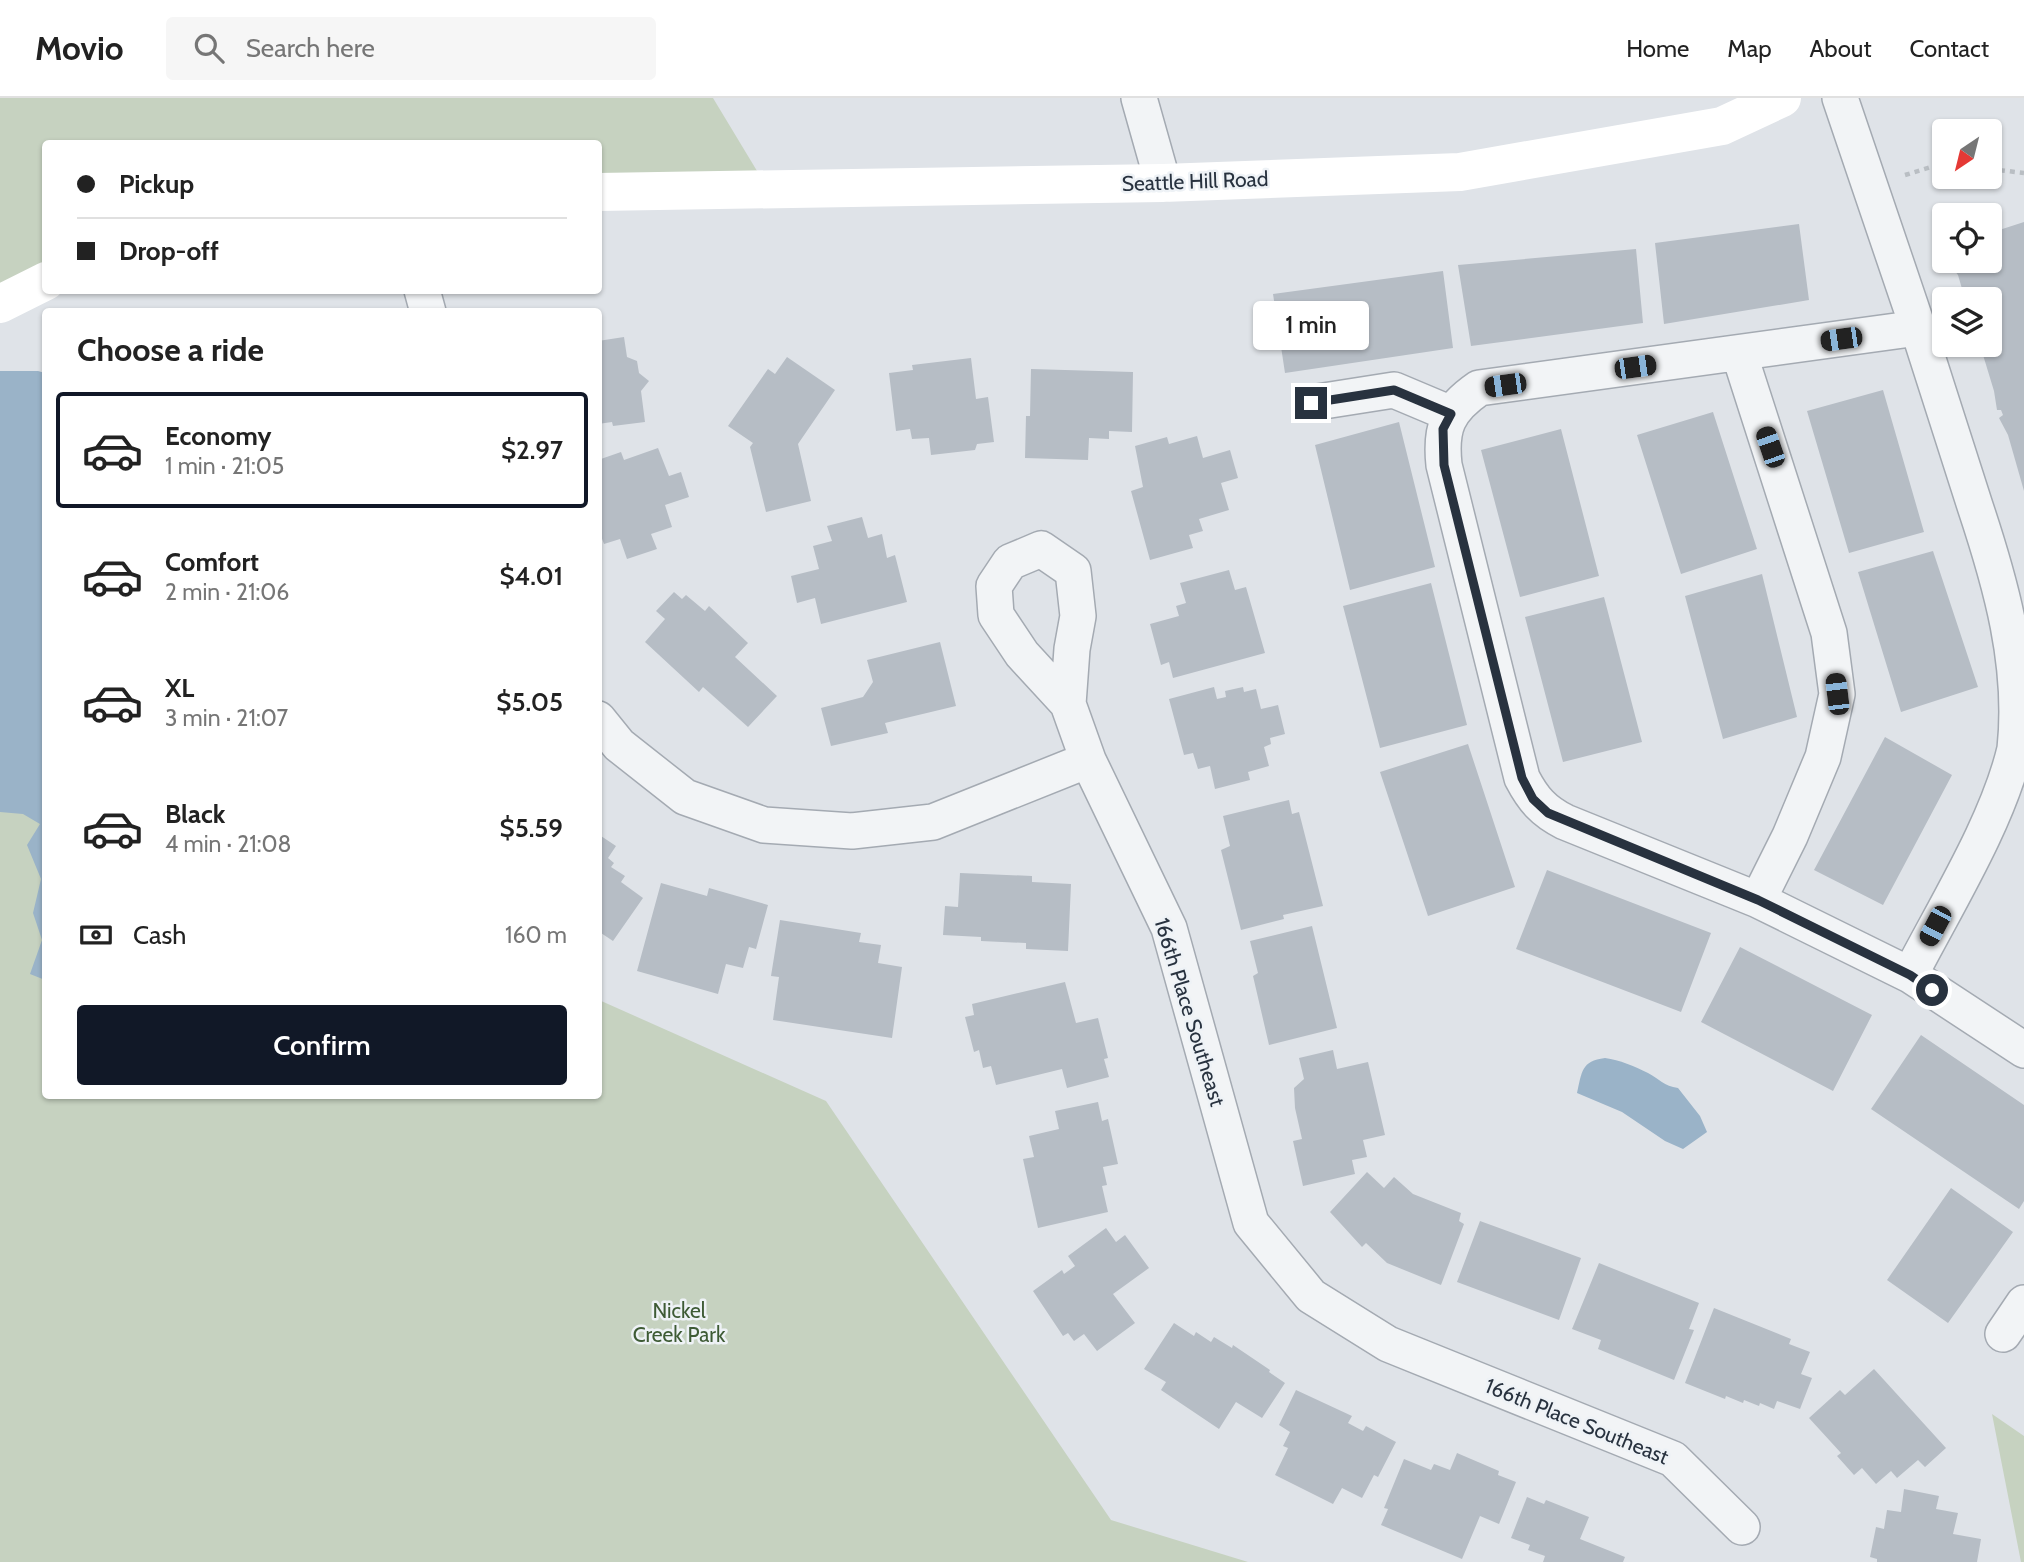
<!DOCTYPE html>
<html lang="en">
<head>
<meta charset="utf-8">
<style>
	body { margin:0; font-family:Cabin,sans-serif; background:#f6f6f6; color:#222; height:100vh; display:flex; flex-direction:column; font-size:26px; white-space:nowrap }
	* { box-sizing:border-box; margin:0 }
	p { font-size:23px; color:#767676 }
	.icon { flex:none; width:38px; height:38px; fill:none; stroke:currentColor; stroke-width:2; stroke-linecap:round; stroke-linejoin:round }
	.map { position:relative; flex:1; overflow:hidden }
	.drawer { position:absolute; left:42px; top:210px; width:560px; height:791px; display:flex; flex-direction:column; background:#fff; border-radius:7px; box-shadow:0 2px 5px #0004 }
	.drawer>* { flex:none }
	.top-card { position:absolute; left:42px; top:42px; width:560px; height:154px; border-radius:7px; box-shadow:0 2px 5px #0004; display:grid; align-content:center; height:154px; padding:0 35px; background:#fff }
	.needle { width:46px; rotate:215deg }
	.buttons { position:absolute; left:1932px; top:21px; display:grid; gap:14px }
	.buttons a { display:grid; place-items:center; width:70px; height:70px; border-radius:7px; background:#fff; box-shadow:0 2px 5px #0004; font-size:35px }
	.end { position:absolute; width:32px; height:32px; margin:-16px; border:9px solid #28323f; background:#fff; box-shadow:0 0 0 4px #fff }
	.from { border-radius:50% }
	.bubble { position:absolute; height:49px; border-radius:7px; background:#fff; box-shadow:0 2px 5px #0004; font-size:23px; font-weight:600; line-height:49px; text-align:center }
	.car { position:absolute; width:21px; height:42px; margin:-21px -10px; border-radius:9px; box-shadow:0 0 5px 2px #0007; background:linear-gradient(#222 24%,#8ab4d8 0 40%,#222 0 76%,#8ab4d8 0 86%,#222 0) }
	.top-card b { display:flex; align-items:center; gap:24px; height:66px; font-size:26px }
	.top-card b+b { border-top:2px solid #e0e0e0 }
	.top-card i { width:18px; height:18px; background:#222 }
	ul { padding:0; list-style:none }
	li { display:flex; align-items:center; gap:21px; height:116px; margin:0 14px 10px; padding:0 21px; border:4px solid transparent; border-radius:7px }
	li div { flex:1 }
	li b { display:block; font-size:26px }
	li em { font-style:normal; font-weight:600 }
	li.selected { border-color:#111827 }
	li>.icon { width:63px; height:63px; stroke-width:1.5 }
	h2 { padding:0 35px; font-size:32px; line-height:84px }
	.pay { display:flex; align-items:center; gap:18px; height:77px; padding:0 35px; font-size:26px }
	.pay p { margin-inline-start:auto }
	.action { display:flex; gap:14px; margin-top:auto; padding:14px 35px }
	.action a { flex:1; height:80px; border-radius:7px; background:#111827; color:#fff; font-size:28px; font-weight:600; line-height:80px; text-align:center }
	header { display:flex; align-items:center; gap:42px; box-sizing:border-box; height:98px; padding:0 35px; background:#fff; border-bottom:2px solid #e0e0e0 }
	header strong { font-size:33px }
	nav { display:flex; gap:38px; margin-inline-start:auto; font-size:24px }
	.search { width:490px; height:63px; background:#f6f6f6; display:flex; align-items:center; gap:18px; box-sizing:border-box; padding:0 24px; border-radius:7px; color:#767676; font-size:26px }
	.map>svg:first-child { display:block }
</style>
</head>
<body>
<header>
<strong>Movio</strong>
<div class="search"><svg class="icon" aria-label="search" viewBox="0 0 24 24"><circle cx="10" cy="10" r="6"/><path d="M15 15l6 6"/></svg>Search here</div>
<nav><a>Home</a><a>Map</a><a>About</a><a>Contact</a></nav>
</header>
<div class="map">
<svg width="2024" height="1464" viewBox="0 0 2024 1464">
	<rect width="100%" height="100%" fill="#dfe3e8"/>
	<path fill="#c6d2c0" d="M 0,0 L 713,0 L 768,91 L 599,94 L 598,46 L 46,46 L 45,183 L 0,206 Z
		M 0,464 L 45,508 L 46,998 L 598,998 L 599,902 L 826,1003 L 1111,1422 L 1248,1464 L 0,1464 Z
		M 1992,1316 L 2024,1338 L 2024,1464 L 2021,1464 Z"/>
	<path fill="#9ab3c8" d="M 0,273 L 38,273 L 45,275 L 45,882 L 30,876 L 42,842 L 33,815 L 41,781 L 27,747 L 40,726 L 23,716 L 0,714 Z
		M 1605,960 C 1620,962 1634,968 1648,975 C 1659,981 1664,988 1678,990 L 1700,1018 L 1707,1034 L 1683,1051 L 1665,1043 L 1622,1014 L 1577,995 C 1582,974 1581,963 1605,960 Z"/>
	<path fill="#b6bdc5" d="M 2024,124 L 2024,393 L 2008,337 L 1999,320 L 2003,317 L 2001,312 L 1997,312 L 1994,293 L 1980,247 L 1990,247 L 1990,201 L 1965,201 L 1958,177 L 1947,163 L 1990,163 L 1990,135 Z
		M 1799,126 L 1809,202 L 1664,226 L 1655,145 Z
		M 1636,151 L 1643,225 L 1471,248 L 1458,167 Z
		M 1443,173 L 1453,250 L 1285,275 L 1273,196 Z
		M 624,239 L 627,259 L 637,263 L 639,275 L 649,283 L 641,293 L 645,324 L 613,328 L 612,324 L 598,326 L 598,243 Z
		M 787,259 L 835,292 L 798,346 L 811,403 L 766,414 L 750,349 L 753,345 L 728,328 L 768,271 L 775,276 Z
		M 971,260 L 976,301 L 988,299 L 994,344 L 977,346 L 975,352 L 931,357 L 929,340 L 912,341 L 910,331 L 896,333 L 889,275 L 913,272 L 912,267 Z
		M 1031,271 L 1133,274 L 1132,334 L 1109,333 L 1109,341 L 1089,340 L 1088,362 L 1025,360 L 1026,318 L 1030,318 Z
		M 1883,292 L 1924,434 L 1849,455 L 1807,313 Z
		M 1713,314 L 1757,451 L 1681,476 L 1637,337 Z
		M 1399,324 L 1435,469 L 1350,492 L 1315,347 Z
		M 1561,331 L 1599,478 L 1520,499 L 1481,352 Z
		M 1197,338 L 1203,360 L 1230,352 L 1238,380 L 1221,385 L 1229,412 L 1199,421 L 1203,433 L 1189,437 L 1193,450 L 1150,462 L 1131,393 L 1143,389 L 1135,348 L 1167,339 L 1169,346 Z
		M 658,350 L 669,378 L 681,374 L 689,399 L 665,407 L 672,429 L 651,436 L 657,451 L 627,461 L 620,441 L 604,446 L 598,430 L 598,362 L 621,354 L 624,362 Z
		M 862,419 L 868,440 L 882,436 L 887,460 L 895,457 L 907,504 L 821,526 L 815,500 L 797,505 L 791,478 L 819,471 L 813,448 L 832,443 L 827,428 Z
		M 1933,453 L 1978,589 L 1901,614 L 1858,474 Z
		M 1229,472 L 1235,492 L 1246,489 L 1265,555 L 1173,580 L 1169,564 L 1161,567 L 1150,526 L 1179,518 L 1176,508 L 1186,505 L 1180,485 Z
		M 1762,476 L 1797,619 L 1723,641 L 1685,498 Z
		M 1431,485 L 1467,627 L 1380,650 L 1343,508 Z
		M 674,494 L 682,501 L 686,497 L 705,513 L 709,508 L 748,545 L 735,559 L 777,598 L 748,629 L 703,589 L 699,594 L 645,544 L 665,521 L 656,513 Z
		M 1604,499 L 1642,644 L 1563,664 L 1525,519 Z
		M 940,544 L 956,608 L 885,625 L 888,635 L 831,648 L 821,610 L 863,599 L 873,584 L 867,562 Z
		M 1214,589 L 1217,601 L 1226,599 L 1225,593 L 1243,589 L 1244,594 L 1256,591 L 1261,611 L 1278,607 L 1285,636 L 1270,640 L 1271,646 L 1264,649 L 1269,668 L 1248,674 L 1250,682 L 1215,691 L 1210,668 L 1198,671 L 1193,655 L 1184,657 L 1169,601 Z
		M 1885,639 L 1952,677 L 1883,807 L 1814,772 Z
		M 1468,646 L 1515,789 L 1428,818 L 1380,674 Z
		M 1289,702 L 1292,716 L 1299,714 L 1323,808 L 1283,817 L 1284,821 L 1241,832 L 1221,752 L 1230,748 L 1223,718 Z
		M 598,736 L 616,748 L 608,760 L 614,765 L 611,769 L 625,778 L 621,784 L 643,800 L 613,843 L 598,833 Z
		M 1547,772 L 1711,835 L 1681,914 L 1516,851 Z
		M 960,775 L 1032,778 L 1032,784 L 1071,786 L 1068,853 L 1026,851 L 1026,845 L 981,843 L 981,839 L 943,837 L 945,808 L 958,809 Z
		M 661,785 L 707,798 L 709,790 L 768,807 L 756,851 L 749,849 L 743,870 L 726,866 L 718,896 L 637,873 Z
		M 780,822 L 861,835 L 859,844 L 881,847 L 878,865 L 902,869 L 892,940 L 773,922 L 779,879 L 771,878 Z
		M 1312,828 L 1337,930 L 1269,947 L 1253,878 L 1258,875 L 1250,843 Z
		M 1740,849 L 1872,917 L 1833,993 L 1701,924 Z
		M 1065,884 L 1076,925 L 1098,920 L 1108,960 L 1104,961 L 1109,979 L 1067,990 L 1062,971 L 996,987 L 991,968 L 983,970 L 979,952 L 974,954 L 965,919 L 974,917 L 972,906 Z
		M 1921,937 L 2024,1007 L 2024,1103 L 2019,1111 L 1871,1011 Z
		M 1333,952 L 1337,971 L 1368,964 L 1385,1037 L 1363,1042 L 1367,1059 L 1352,1062 L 1355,1076 L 1303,1088 L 1293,1043 L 1302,1041 L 1295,1010 L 1294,990 L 1304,981 L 1299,960 Z
		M 1098,1004 L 1102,1023 L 1108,1021 L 1118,1066 L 1103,1069 L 1107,1087 L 1102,1088 L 1108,1114 L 1038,1130 L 1023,1061 L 1034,1059 L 1029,1038 L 1059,1031 L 1055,1013 Z
		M 1367,1074 L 1384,1090 L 1394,1079 L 1413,1096 L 1461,1115 L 1459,1123 L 1464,1126 L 1441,1187 L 1387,1165 L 1366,1145 L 1362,1149 L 1330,1114 Z
		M 1951,1090 L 2013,1134 L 1948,1225 L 1887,1182 Z
		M 1480,1123 L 1581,1160 L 1559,1222 L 1457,1184 Z
		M 1106,1130 L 1116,1144 L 1125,1137 L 1149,1170 L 1113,1196 L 1135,1225 L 1097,1253 L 1084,1236 L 1074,1243 L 1068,1235 L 1063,1238 L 1033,1193 L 1062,1172 L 1064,1176 L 1075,1168 L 1068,1158 Z
		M 1599,1165 L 1699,1205 L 1689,1231 L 1694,1232 L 1674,1282 L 1598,1251 L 1601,1242 L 1572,1231 Z
		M 1714,1210 L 1791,1241 L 1789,1246 L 1810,1254 L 1801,1276 L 1812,1280 L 1800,1311 L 1777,1303 L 1774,1311 L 1760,1305 L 1759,1308 L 1744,1302 L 1743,1305 L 1726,1298 L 1725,1301 L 1685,1285 Z
		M 1174,1225 L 1194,1238 L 1196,1234 L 1211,1244 L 1214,1239 L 1232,1250 L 1233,1247 L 1270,1272 L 1269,1274 L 1285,1285 L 1262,1320 L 1236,1304 L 1219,1331 L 1161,1292 L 1166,1284 L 1144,1271 Z
		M 1874,1271 L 1946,1350 L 1925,1369 L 1918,1362 L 1897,1380 L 1891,1373 L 1876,1386 L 1862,1370 L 1854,1377 L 1837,1358 L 1841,1355 L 1809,1320 L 1840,1292 L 1845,1297 Z
		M 1296,1292 L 1352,1318 L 1348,1325 L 1363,1333 L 1366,1328 L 1396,1344 L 1378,1379 L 1374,1377 L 1362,1400 L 1342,1390 L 1333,1406 L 1275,1377 L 1288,1350 L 1283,1348 L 1290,1334 L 1279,1327 Z
		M 1457,1355 L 1499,1373 L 1498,1377 L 1516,1384 L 1499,1426 L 1480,1418 L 1462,1461 L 1381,1427 L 1388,1411 L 1384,1410 L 1404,1361 L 1431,1372 L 1434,1366 L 1450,1372 Z
		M 1904,1391 L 1939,1398 L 1936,1411 L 1958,1415 L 1953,1436 L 1981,1441 L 1977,1464 L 1877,1464 L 1877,1461 L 1870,1459 L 1876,1429 L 1884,1431 L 1887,1412 L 1901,1414 Z
		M 1527,1399 L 1544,1406 L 1546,1402 L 1589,1419 L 1580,1441 L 1625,1459 L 1623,1464 L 1543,1464 L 1545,1458 L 1528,1452 L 1530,1447 L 1511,1440 Z"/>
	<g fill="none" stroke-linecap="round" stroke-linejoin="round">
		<g stroke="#a4aab2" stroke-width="38">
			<path id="street" d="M 1139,0 L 1163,85
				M 1840,0 L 1918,230 L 1479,290 C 1447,312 1440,330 1444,367 L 1522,680 C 1533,701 1543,713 1565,724 L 1758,802 L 1910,877 L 2024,952
				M 422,192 L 428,214
				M 1739,255 L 1829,535 L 1837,596 L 1823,659 L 1790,738 L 1758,802
				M 1311,305 L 1394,292 L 1451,316
				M 1068,606 L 1022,556 L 996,517 L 994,488 L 1010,464 L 1041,451 L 1073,473 L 1078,518 L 1072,551 L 1068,606 L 1088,662 L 1169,830 L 1251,1125 L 1311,1198 L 1388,1246 L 1673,1361 L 1742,1429
				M 598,621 L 619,647 L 685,699 L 764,727 L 852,733 L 933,724 L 1088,662
				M 1910,877 C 1945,809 1998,724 2015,651 C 2024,567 2001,486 1975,408 C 1956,349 1937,289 1918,230
				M 2003,1236 L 2024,1205"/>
		</g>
		<path stroke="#b9bec3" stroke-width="4.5" stroke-dasharray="5 5" stroke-linecap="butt" d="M 1990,71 L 2024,75
			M 1905,77 L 1944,65"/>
		<use href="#street" stroke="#f2f4f6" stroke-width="35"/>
		<path stroke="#fff" stroke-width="38" d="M 598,94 L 1163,85 L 1460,74 L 1722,28 L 1782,0
			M 0,206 L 46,183"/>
	</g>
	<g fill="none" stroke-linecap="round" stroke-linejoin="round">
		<path stroke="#28323f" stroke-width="9" d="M 1311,305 L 1394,292 L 1451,316 L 1443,331 L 1444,367 L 1522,680 L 1533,701 L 1548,715 L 1758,802 L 1910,877 L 1932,892"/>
	</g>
	<g text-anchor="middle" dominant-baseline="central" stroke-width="5" stroke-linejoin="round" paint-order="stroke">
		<g font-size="21" fill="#28323f" stroke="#eef2f6">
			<text transform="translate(1195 83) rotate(-2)">Seattle Hill Road</text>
			<text transform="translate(1190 914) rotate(73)">166th Place Southeast</text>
			<text transform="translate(1577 1323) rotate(22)">166th Place Southeast</text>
		</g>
		<g font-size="21" fill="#3e5b35" stroke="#eef2f6">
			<text x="679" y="1212">Nickel<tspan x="679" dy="24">Creek Park</tspan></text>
		</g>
	</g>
</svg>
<div class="buttons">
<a><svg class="needle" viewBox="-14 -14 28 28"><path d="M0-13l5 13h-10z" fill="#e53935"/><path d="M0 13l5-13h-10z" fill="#767676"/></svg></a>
<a><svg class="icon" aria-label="locate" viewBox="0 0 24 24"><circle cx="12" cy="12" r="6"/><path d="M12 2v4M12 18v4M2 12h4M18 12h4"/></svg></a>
<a><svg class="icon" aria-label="layers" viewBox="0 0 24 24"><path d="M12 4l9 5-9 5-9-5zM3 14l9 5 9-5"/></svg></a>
</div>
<i class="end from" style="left:1932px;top:892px"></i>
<i class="end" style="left:1311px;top:305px"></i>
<div class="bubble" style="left:1253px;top:203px;width:116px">1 min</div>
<i class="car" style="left:1841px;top:241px;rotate:262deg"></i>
<i class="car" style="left:1635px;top:269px;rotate:82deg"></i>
<i class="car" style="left:1505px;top:287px;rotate:262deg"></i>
<i class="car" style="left:1770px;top:349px;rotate:341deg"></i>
<i class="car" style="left:1837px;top:596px;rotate:353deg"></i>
<i class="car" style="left:1935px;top:828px;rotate:208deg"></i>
<div class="top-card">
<b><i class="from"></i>Pickup</b>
<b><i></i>Drop-off</b>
</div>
<section class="drawer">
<h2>Choose a ride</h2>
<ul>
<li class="selected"><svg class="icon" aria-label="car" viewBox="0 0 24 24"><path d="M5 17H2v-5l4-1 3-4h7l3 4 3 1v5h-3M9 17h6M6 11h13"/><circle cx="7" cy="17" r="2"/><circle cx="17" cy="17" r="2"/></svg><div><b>Economy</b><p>1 min · 21:05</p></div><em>$2.97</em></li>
<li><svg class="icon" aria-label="car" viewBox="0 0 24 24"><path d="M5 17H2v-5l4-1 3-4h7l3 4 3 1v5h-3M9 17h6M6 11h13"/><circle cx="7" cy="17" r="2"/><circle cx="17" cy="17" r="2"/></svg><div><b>Comfort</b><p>2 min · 21:06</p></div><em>$4.01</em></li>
<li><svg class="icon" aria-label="car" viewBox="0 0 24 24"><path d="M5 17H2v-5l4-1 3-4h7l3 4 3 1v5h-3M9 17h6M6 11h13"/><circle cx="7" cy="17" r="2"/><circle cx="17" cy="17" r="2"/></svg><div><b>XL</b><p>3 min · 21:07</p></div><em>$5.05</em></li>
<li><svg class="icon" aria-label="car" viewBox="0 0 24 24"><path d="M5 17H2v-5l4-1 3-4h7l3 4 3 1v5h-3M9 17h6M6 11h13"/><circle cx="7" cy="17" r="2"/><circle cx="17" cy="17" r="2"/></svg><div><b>Black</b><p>4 min · 21:08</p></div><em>$5.59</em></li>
</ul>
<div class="pay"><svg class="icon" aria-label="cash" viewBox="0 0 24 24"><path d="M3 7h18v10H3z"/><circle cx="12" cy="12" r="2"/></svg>Cash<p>160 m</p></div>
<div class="action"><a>Confirm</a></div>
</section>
</div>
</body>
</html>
